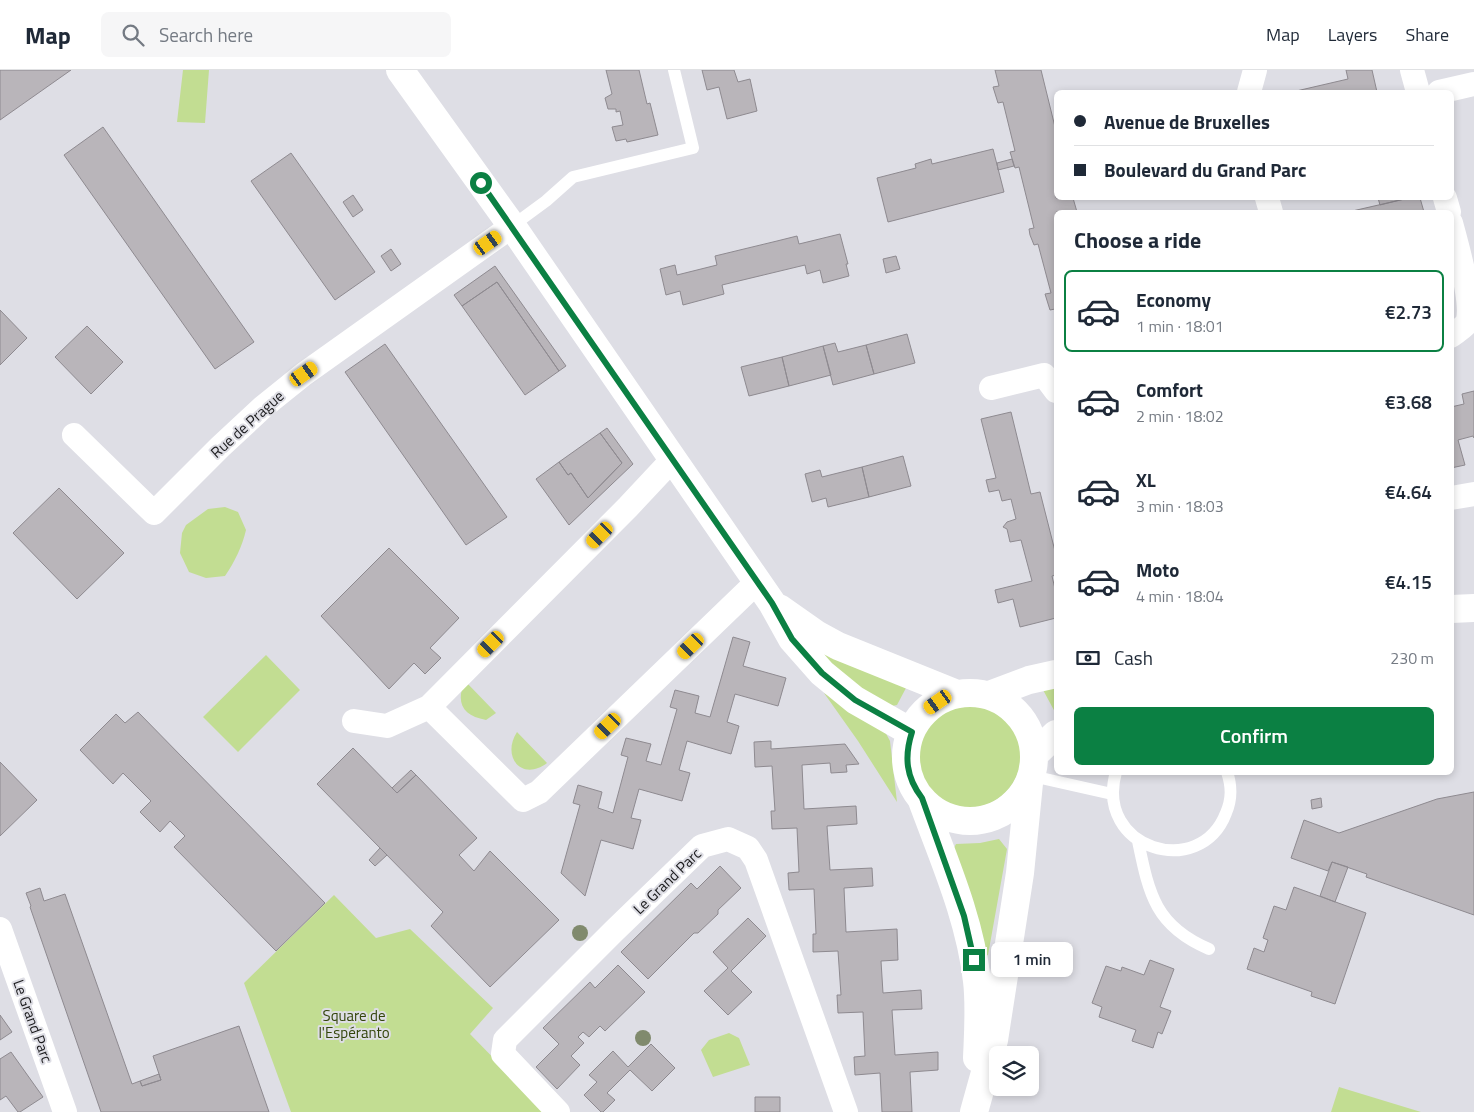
<!DOCTYPE html>
<html lang="en">
<head>
<meta charset="utf-8">
<style>
	body { margin:0; font-family:"Titillium Web",sans-serif; background:#f6f6f7; color:#1f2937; height:100vh; display:flex; flex-direction:column; font-size:19px; white-space:nowrap }
	* { box-sizing:border-box; margin:0 }
	p { font-size:16px; color:#747a83 }
	.icon { flex:none; width:28px; height:28px; fill:none; stroke:currentColor; stroke-width:2; stroke-linecap:round; stroke-linejoin:round }
	.map { position:relative; flex:1; overflow:hidden }
	.drawer { position:absolute; left:1054px; top:140px; width:400px; height:565px; display:flex; flex-direction:column; background:#fff; border-radius:8px; box-shadow:0 2px 8px #0003 }
	.drawer>* { flex:none }
	.top-card { position:absolute; left:1054px; top:20px; width:400px; height:110px; border-radius:8px; box-shadow:0 2px 8px #0003; display:grid; align-content:center; height:110px; padding:0 20px; background:#fff }
	.tools { position:absolute; left:989px; top:976px; display:grid; gap:10px }
	.tools a { display:grid; place-items:center; width:50px; height:50px; border-radius:8px; background:#fff; box-shadow:0 2px 8px #0003; font-size:25px }
	.end { position:absolute; width:22px; height:22px; margin:-11px; border:6px solid #0b8043; background:#fff; box-shadow:0 0 0 2px #fff }
	.from { border-radius:50% }
	.bubble { position:absolute; height:35px; border-radius:8px; background:#fff; box-shadow:0 2px 8px #0003; font-size:16px; font-weight:600; line-height:35px; text-align:center }
	.car { position:absolute; width:15px; height:30px; margin:-15px -8px; border-radius:6px; box-shadow:0 0 4px 1px #0007; background:linear-gradient(#f5c518 24%,#345 0 40%,#f5c518 0 76%,#345 0 86%,#f5c518 0) }
	.top-card b { display:flex; align-items:center; gap:18px; height:48px; font-size:19px }
	.top-card b+b { border-top:1px solid #e0e1e3 }
	.top-card i { width:12px; height:12px; background:#1f2937 }
	ul { padding:0; list-style:none }
	li { display:flex; align-items:center; gap:15px; height:82px; margin:0 10px 8px; padding:0 10px; border:2px solid transparent; border-radius:8px }
	li div { flex:1 }
	li b { display:block; font-size:19px }
	li em { font-style:normal; font-weight:600 }
	li.current { border-color:#0b8043 }
	li>.icon { width:45px; height:45px; stroke-width:1.5 }
	h2 { padding:0 20px; font-size:22px; line-height:60px }
	.pay { display:flex; align-items:center; gap:12px; height:55px; padding:0 20px; font-size:19px }
	.pay p { margin-inline-start:auto }
	.button { display:flex; gap:10px; margin-top:auto; padding:10px 20px }
	.button a { flex:1; height:58px; border-radius:8px; background:#0b8043; color:#fff; font-size:20px; font-weight:600; line-height:58px; text-align:center }
	header { display:flex; align-items:center; gap:30px; box-sizing:border-box; height:70px; padding:0 25px; background:#fff; border-bottom:1px solid #e0e1e3 }
	header strong { font-size:24px }
	nav { display:flex; gap:28px; margin-inline-start:auto; font-size:18px }
	.search { width:350px; height:45px; background:#f6f6f7; display:flex; align-items:center; gap:12px; box-sizing:border-box; padding:0 18px; border-radius:8px; color:#747a83; font-size:19px }
	.map>svg:first-child { display:block }
</style>
</head>
<body>
<header>
<strong>Map</strong>
<div class="search"><svg class="icon" aria-label="search" viewBox="0 0 24 24"><circle cx="10" cy="10" r="6"/><path d="M15 15l6 6"/></svg>Search here</div>
<nav><a>Map</a><a>Layers</a><a>Share</a></nav>
</header>
<div class="map">
<svg width="1474" height="1042" viewBox="0 0 1474 1042">
	<rect width="100%" height="100%" fill="#dedee5"/>
	<path fill="#c2dd92" d="M 183,0 L 209,0 L 205,53 L 177,52 Z
		M 225,437 L 238,442 L 246,460 C 242,477 235,491 225,506 L 206,508 L 189,502 L 180,483 L 182,463 L 186,455 L 208,439 Z
		M 822,577 L 906,618 L 897,635 L 892,636 L 861,620 L 818,582 Z
		M 266,585 L 300,620 L 238,682 L 203,647 Z
		M 465,611 L 496,643 L 486,650 C 463,646 455,633 465,611 Z
		M 1056,613 L 1056,644 L 1042,618 Z
		M 824,623 L 883,658 L 890,671 L 897,732 L 858,671 Z
		M915 685a53 53 0 1 1 106 0a53 53 0 1 1-106 0Z
		M 517,662 L 547,693 C 522,712 501,687 517,662 Z
		M 999,769 L 1007,779 L 988,885 L 983,887 L 952,782 L 956,774 L 980,773 Z
		M 334,825 L 376,868 L 410,859 L 493,938 L 470,964 L 546,1042 L 291,1042 L 244,913 Z
		M 729,963 L 739,968 L 750,995 L 713,1007 L 701,980 L 709,970 Z
		M 1339,1017 L 1421,1042 L 1331,1042 Z"/>
	<path fill="#b9b5ba" stroke="#8e8a90" d="M 0,0 L 71,0 L 0,50 Z
		M 606,0 L 639,0 L 647,34 L 650,33 L 658,65 L 627,72 L 626,69 L 616,71 L 612,57 L 623,55 L 620,41 L 616,42 L 616,39 L 608,39 L 605,28 L 612,24 Z
		M 702,0 L 734,0 L 738,12 L 750,9 L 757,41 L 727,49 L 719,17 L 707,20 Z
		M 995,0 L 1041,0 L 1056,61 L 1056,128 L 1073,128 L 1077,142 L 1056,142 L 1056,245 L 1055,239 L 1050,240 L 1045,224 L 1051,223 L 1038,174 L 1034,175 L 1030,165 L 1029,159 L 1034,158 L 1019,97 L 1015,98 L 1010,82 L 1015,81 L 1003,32 L 998,33 L 993,17 L 999,16 Z
		M 1346,0 L 1372,0 L 1377,22 L 1292,22 L 1348,9 Z
		M 103,57 L 254,272 L 215,299 L 64,85 Z
		M 993,79 L 1004,122 L 888,152 L 877,108 L 916,98 L 915,94 L 931,89 L 932,94 Z
		M 291,83 L 375,202 L 335,230 L 251,111 Z
		M 1012,89 L 1014,96 L 998,100 L 997,93 Z
		M 353,125 L 363,140 L 353,147 L 343,132 Z
		M 1378,128 L 1404,128 L 1404,129 L 1380,135 Z
		M 1409,128 L 1420,128 L 1424,142 L 1348,142 Z
		M 840,164 L 848,194 L 846,194 L 849,206 L 823,213 L 820,200 L 807,204 L 805,195 L 722,215 L 724,224 L 683,235 L 680,221 L 666,225 L 660,199 L 675,195 L 677,205 L 717,195 L 715,186 L 777,171 L 797,166 L 799,174 Z
		M 391,179 L 401,194 L 391,201 L 381,186 Z
		M 896,186 L 900,199 L 886,203 L 883,189 Z
		M 495,196 L 566,296 L 559,301 L 497,212 L 462,236 L 454,225 Z
		M 497,212 L 559,301 L 525,325 L 462,236 Z
		M 0,240 L 27,268 L 0,295 Z
		M 87,256 L 123,292 L 91,324 L 55,287 Z
		M 907,264 L 915,293 L 874,304 L 866,275 Z
		M 835,273 L 838,282 L 866,275 L 874,304 L 833,315 L 823,276 Z
		M 385,274 L 507,447 L 466,475 L 345,302 Z
		M 823,276 L 831,305 L 789,316 L 782,287 Z
		M 782,287 L 789,316 L 749,326 L 741,297 Z
		M 1474,321 L 1474,368 L 1473,366 L 1458,370 L 1465,395 L 1451,398 L 1451,337 L 1464,334 L 1462,324 Z
		M 1011,342 L 1031,424 L 1040,422 L 1056,485 L 1056,505 L 1052,506 L 1056,523 L 1056,548 L 1020,557 L 1013,529 L 998,533 L 995,520 L 1032,511 L 1021,470 L 1010,472 L 1007,459 L 1003,457 L 1007,452 L 1016,449 L 1011,429 L 1002,431 L 999,420 L 989,422 L 986,410 L 996,408 L 981,349 Z
		M 607,358 L 633,394 L 569,455 L 536,409 L 559,392 L 568,405 L 571,403 L 588,428 L 622,393 L 600,363 Z
		M 600,363 L 622,393 L 588,428 L 571,403 L 568,405 L 559,392 Z
		M 903,386 L 911,416 L 869,427 L 862,397 Z
		M 862,397 L 869,427 L 828,437 L 826,428 L 812,432 L 805,404 L 820,400 L 822,407 Z
		M 59,418 L 124,483 L 77,529 L 13,463 Z
		M 389,478 L 459,548 L 430,578 L 441,588 L 425,604 L 414,593 L 389,619 L 321,546 Z
		M 733,567 L 750,572 L 743,596 L 786,608 L 778,636 L 735,624 L 727,652 L 739,656 L 731,684 L 687,671 L 679,700 L 690,703 L 682,731 L 639,719 L 631,748 L 641,750 L 633,779 L 601,770 L 585,826 L 561,803 L 580,735 L 573,733 L 578,715 L 602,722 L 598,738 L 613,743 L 628,687 L 621,685 L 626,668 L 651,674 L 646,691 L 661,695 L 677,639 L 670,637 L 675,620 L 699,626 L 695,643 L 710,647 Z
		M 138,642 L 325,833 L 276,881 L 174,777 L 185,766 L 170,751 L 160,762 L 140,742 L 151,731 L 123,703 L 113,714 L 80,680 L 116,644 L 125,653 Z
		M 771,671 L 771,679 L 845,674 L 859,694 L 846,695 L 847,702 L 831,703 L 830,693 L 802,695 L 804,739 L 856,736 L 857,754 L 827,756 L 830,800 L 872,798 L 873,816 L 844,818 L 846,862 L 897,859 L 898,890 L 881,891 L 883,923 L 921,920 L 922,939 L 892,940 L 895,985 L 938,982 L 938,1000 L 910,1002 L 912,1042 L 882,1042 L 880,1003 L 855,1005 L 854,987 L 865,986 L 863,942 L 838,943 L 837,925 L 841,925 L 838,881 L 813,882 L 813,864 L 816,864 L 814,819 L 789,820 L 788,803 L 799,802 L 797,758 L 772,759 L 771,741 L 775,741 L 772,696 L 755,697 L 754,672 Z
		M 353,678 L 397,723 L 416,705 L 477,768 L 459,785 L 474,801 L 490,781 L 559,850 L 490,917 L 431,856 L 443,842 L 317,714 Z
		M 0,692 L 37,730 L 0,766 Z
		M 411,700 L 416,705 L 397,723 L 392,718 Z
		M 1474,722 L 1474,845 L 1366,807 L 1367,804 L 1332,792 L 1328,801 L 1291,788 L 1304,750 L 1339,763 L 1437,729 Z
		M 1321,728 L 1322,737 L 1312,739 L 1311,730 Z
		M 380,778 L 387,785 L 375,796 L 369,790 Z
		M 1332,792 L 1348,797 L 1335,832 L 1320,826 Z
		M 720,796 L 741,818 L 718,840 L 718,844 L 698,863 L 694,863 L 648,909 L 621,882 L 691,813 L 697,819 Z
		M 1294,817 L 1366,843 L 1335,934 L 1311,926 L 1312,922 L 1247,899 L 1254,878 L 1264,882 L 1268,870 L 1263,868 L 1274,836 L 1286,840 Z
		M 40,818 L 44,831 L 65,824 L 132,1014 L 140,1011 L 142,1016 L 161,1010 L 153,986 L 239,956 L 269,1042 L 101,1042 L 30,837 L 31,836 L 26,823 Z
		M 748,848 L 766,866 L 731,901 L 752,922 L 728,945 L 704,921 L 728,898 L 713,882 Z
		M 1150,890 L 1174,899 L 1160,937 L 1171,941 L 1162,964 L 1158,962 L 1153,978 L 1132,971 L 1136,960 L 1099,947 L 1102,937 L 1092,933 L 1106,896 L 1121,901 L 1122,897 L 1144,905 Z
		M 618,895 L 645,922 L 605,961 L 600,956 L 589,967 L 583,962 L 578,967 L 584,973 L 571,986 L 580,995 L 557,1019 L 536,997 L 559,974 L 543,958 L 590,912 L 595,918 Z
		M 0,945 L 12,962 L 0,970 Z
		M 651,974 L 675,998 L 652,1021 L 630,1000 L 607,1023 L 615,1030 L 603,1042 L 601,1042 L 584,1025 L 597,1012 L 589,1005 L 613,981 L 628,997 Z
		M 11,982 L 43,1027 L 20,1042 L 18,1042 L 6,1026 L 0,1030 L 0,989 Z
		M 159,1004 L 161,1010 L 142,1016 L 140,1011 Z
		M 755,1027 L 780,1027 L 780,1042 L 755,1042 Z"/>
	<g fill="none" stroke-linecap="round" stroke-linejoin="round">
		<path stroke="#fff" stroke-width="12" d="M 512,156 L 546,131 L 573,107 L 693,78 L 674,0
			M 1116,702 C 1094,779 1200,811 1226,743 C 1232,729 1232,717 1227,702
			M 1032,706 L 1112,724
			M 1138,771 C 1149,824 1155,856 1209,879"/>
		<path stroke="#fff" stroke-width="24" d="M 1412,0 L 1418,22
			M 1249,22 L 1255,0
			M 1439,22 L 1474,14
			M 1267,128 L 1271,142
			M 1445,128 L 1449,142
			M 1451,153 C 1457,175 1474,235 1467,253 C 1463,258 1456,262 1451,266
			M 991,318 L 1044,305 L 1056,321
			M 74,365 L 154,443 L 220,377 L 263,337 L 304,304 L 512,156
			M 672,390 L 628,437 L 429,637 L 523,730 L 539,722 L 757,512
			M 1451,428 L 1474,424
			M 354,651 L 387,656 L 429,637
			M 0,859 L 65,1042
			M 558,1042 L 503,984 L 505,970 L 614,861 L 702,776 L 728,769 L 748,778 L 756,790 L 846,1042"/>
		<path stroke="#fff" stroke-width="28" d="M 400,0 L 512,156 L 772,533 L 792,569 L 822,603 L 855,630 L 911,662
			M 779,538 L 816,564 L 838,576 L 957,624
			M 1451,539 L 1474,538
			M906 687a64 64 0 1 1 128 0a64 64 0 1 1-128 0Z
			M 989,625 L 1029,610 L 1056,604
			M 1035,684 L 1056,664
			M 921,728 C 943,788 970,848 977,911 C 980,936 978,963 977,988
			M 974,1042 L 994,970 L 1020,803 L 1029,713"/>
	</g>
	<g fill="#808a6d">
		<circle cx="580" cy="863" r="8"/>
		<circle cx="643" cy="968" r="8"/>
	</g>
	<g fill="none" stroke-linecap="round" stroke-linejoin="round">
		<path stroke="#0b8043" stroke-width="6" d="M 481,113 L 772,533 L 792,569 L 822,603 L 855,630 L 912,662 C 904,687 906,707 922,728 L 964,846 L 974,890"/>
	</g>
	<g text-anchor="middle" dominant-baseline="central" stroke-width="4" stroke-linejoin="round" paint-order="stroke">
		<g font-size="15" fill="#1a1a1c" stroke="#dedee5">
			<text transform="translate(247 354) rotate(-42)">Rue de Prague</text>
			<text transform="translate(667 811) rotate(-44)">Le Grand Parc</text>
			<text transform="translate(33 951) rotate(70)">Le Grand Parc</text>
		</g>
		<g font-size="15" fill="#33450a" stroke="#dedee5">
			<text x="354" y="945">Square de<tspan x="354" dy="17">l'Espéranto</tspan></text>
		</g>
	</g>
</svg>
<div class="tools">
<a><svg class="icon" aria-label="layers" viewBox="0 0 24 24"><path d="M12 4l9 5-9 5-9-5zM3 14l9 5 9-5"/></svg></a>
</div>
<i class="end from" style="left:481px;top:113px"></i>
<i class="end" style="left:974px;top:890px"></i>
<div class="bubble" style="left:991px;top:872px;width:82px">1 min</div>
<i class="car" style="left:488px;top:173px;rotate:55deg"></i>
<i class="car" style="left:304px;top:304px;rotate:55deg"></i>
<i class="car" style="left:600px;top:465px;rotate:225deg"></i>
<i class="car" style="left:491px;top:574px;rotate:225deg"></i>
<i class="car" style="left:691px;top:576px;rotate:226deg"></i>
<i class="car" style="left:938px;top:632px;rotate:235deg"></i>
<i class="car" style="left:608px;top:656px;rotate:226deg"></i>
<div class="top-card">
<b><i class="from"></i>Avenue de Bruxelles</b>
<b><i></i>Boulevard du Grand Parc</b>
</div>
<section class="drawer">
<h2>Choose a ride</h2>
<ul>
<li class="current"><svg class="icon" aria-label="car" viewBox="0 0 24 24"><path d="M5 17H2v-5l4-1 3-4h7l3 4 3 1v5h-3M9 17h6M6 11h13"/><circle cx="7" cy="17" r="2"/><circle cx="17" cy="17" r="2"/></svg><div><b>Economy</b><p>1 min · 18:01</p></div><em>€2.73</em></li>
<li><svg class="icon" aria-label="car" viewBox="0 0 24 24"><path d="M5 17H2v-5l4-1 3-4h7l3 4 3 1v5h-3M9 17h6M6 11h13"/><circle cx="7" cy="17" r="2"/><circle cx="17" cy="17" r="2"/></svg><div><b>Comfort</b><p>2 min · 18:02</p></div><em>€3.68</em></li>
<li><svg class="icon" aria-label="car" viewBox="0 0 24 24"><path d="M5 17H2v-5l4-1 3-4h7l3 4 3 1v5h-3M9 17h6M6 11h13"/><circle cx="7" cy="17" r="2"/><circle cx="17" cy="17" r="2"/></svg><div><b>XL</b><p>3 min · 18:03</p></div><em>€4.64</em></li>
<li><svg class="icon" aria-label="car" viewBox="0 0 24 24"><path d="M5 17H2v-5l4-1 3-4h7l3 4 3 1v5h-3M9 17h6M6 11h13"/><circle cx="7" cy="17" r="2"/><circle cx="17" cy="17" r="2"/></svg><div><b>Moto</b><p>4 min · 18:04</p></div><em>€4.15</em></li>
</ul>
<div class="pay"><svg class="icon" aria-label="cash" viewBox="0 0 24 24"><path d="M3 7h18v10H3z"/><circle cx="12" cy="12" r="2"/></svg>Cash<p>230 m</p></div>
<div class="button"><a>Confirm</a></div>
</section>
</div>
</body>
</html>
